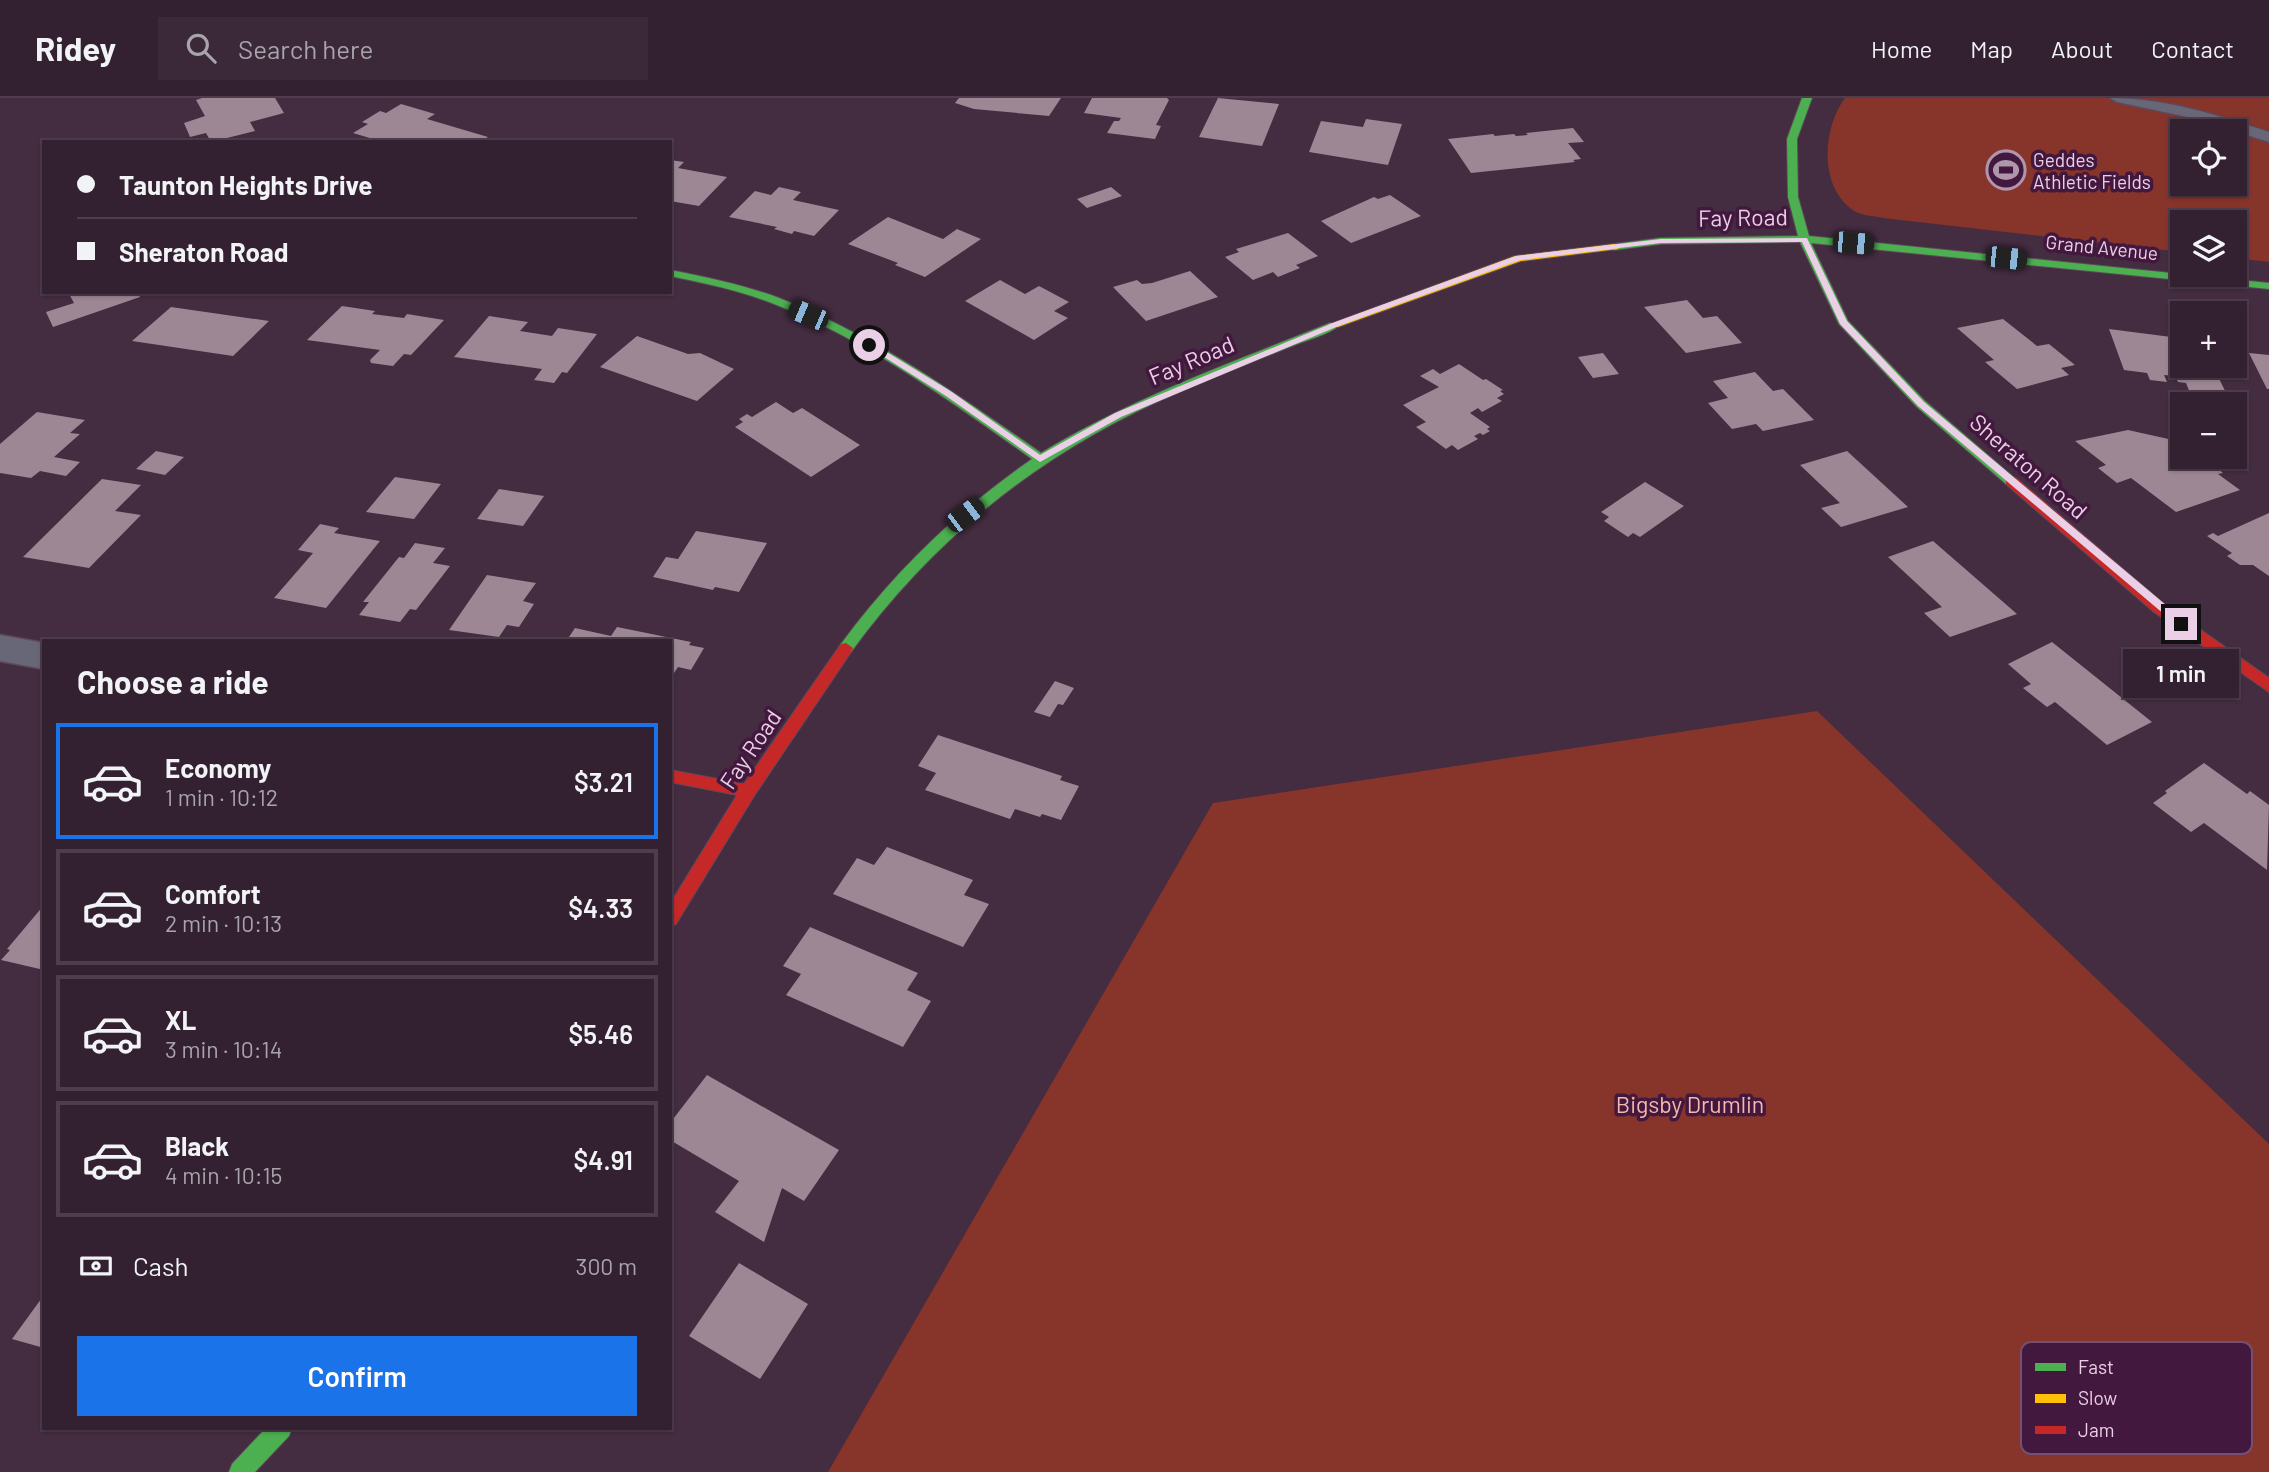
<!DOCTYPE html>
<html lang="en">
<head>
<meta charset="utf-8">
<style>
	body { margin:0; font-family:Barlow,sans-serif; background:#3b2939; color:#f1f3f6; height:100vh; display:flex; flex-direction:column; font-size:26px; white-space:nowrap }
	* { box-sizing:border-box; margin:0 }
	p { font-size:23px; color:#a9a3ab }
	.icon { flex:none; width:38px; height:38px; fill:none; stroke:currentColor; stroke-width:2; stroke-linecap:round; stroke-linejoin:round }
	.map { position:relative; flex:1; overflow:hidden }
	.drawer { position:absolute; left:42px; top:541px; width:630px; height:791px; display:flex; flex-direction:column; background:#332131; border-radius:0px; box-shadow:0 2px 5px #0004,0 0 0 2px #4e3e4d }
	.drawer>* { flex:none }
	.hud { position:absolute; left:42px; top:42px; width:630px; height:154px; border-radius:0px; box-shadow:0 2px 5px #0004,0 0 0 2px #4e3e4d; display:grid; align-content:center; height:154px; padding:0 35px; background:#332131 }
	.controls { position:absolute; left:2170px; top:21px; display:grid; gap:14px }
	.controls a { display:grid; place-items:center; width:77px; height:77px; border-radius:0px; background:#332131; box-shadow:0 2px 5px #0004,0 0 0 2px #4e3e4d; font-size:35px }
	.end { position:absolute; width:32px; height:32px; margin:-16px; border:9px solid #eacfe6; background:#111; box-shadow:0 0 0 4px #111 }
	.from { border-radius:50% }
	.bubble { position:absolute; height:49px; border-radius:0px; background:#332131; box-shadow:0 2px 5px #0004,0 0 0 2px #4e3e4d; font-size:23px; font-weight:600; line-height:49px; text-align:center }
	.car { position:absolute; width:21px; height:42px; margin:-21px -10px; border-radius:9px; box-shadow:0 0 5px 2px #0007; background:linear-gradient(#222 24%,#8ab4d8 0 40%,#222 0 76%,#8ab4d8 0 86%,#222 0) }
	.hud b { display:flex; align-items:center; gap:24px; height:66px; font-size:26px }
	.hud b+b { border-top:2px solid #4e3e4d }
	.hud i { width:18px; height:18px; background:#f1f3f6 }
	ul { padding:0; list-style:none }
	li { display:flex; align-items:center; gap:21px; height:116px; margin:0 14px 10px; padding:0 21px; border:4px solid #4e3e4d; border-radius:0px }
	li div { flex:1 }
	li b { display:block; font-size:26px }
	li em { font-style:normal; font-weight:600 }
	li.current { border-color:#1a73e8 }
	li>.icon { width:63px; height:63px; stroke-width:1.5 }
	h2 { padding:0 35px; font-size:32px; line-height:84px }
	.pay { display:flex; align-items:center; gap:18px; height:77px; padding:0 35px; font-size:26px }
	.pay p { margin-inline-start:auto }
	.primary-button { display:flex; gap:14px; margin-top:auto; padding:14px 35px }
	.primary-button a { flex:1; height:80px; border-radius:0px; background:#1a73e8; color:#fff; font-size:28px; font-weight:600; line-height:80px; text-align:center }
	header { display:flex; align-items:center; gap:42px; box-sizing:border-box; height:98px; padding:0 35px; background:#332131; border-bottom:2px solid #4e3e4d }
	header strong { font-size:33px }
	nav { display:flex; gap:38px; margin-inline-start:auto; font-size:24px }
	.search { width:490px; height:63px; background:#3b2939; display:flex; align-items:center; gap:18px; box-sizing:border-box; padding:0 24px; border-radius:0px; color:#a9a3ab; font-size:26px }
	.map>svg:first-child { display:block }
</style>
</head>
<body>
<header>
<strong>Ridey</strong>
<div class="search"><svg class="icon" aria-label="search" viewBox="0 0 24 24"><circle cx="10" cy="10" r="6"/><path d="M15 15l6 6"/></svg>Search here</div>
<nav><a>Home</a><a>Map</a><a>About</a><a>Contact</a></nav>
</header>
<div class="map">
<svg width="2269" height="1374" viewBox="0 0 2269 1374">
	<rect width="100%" height="100%" fill="#442c41"/>
	<path fill="#87342a" fill-rule="evenodd" d="M 1845,0 L 2269,0 L 2269,164 L 2235,160 L 2235,124 L 2182,124 L 2182,154 L 1883,120 C 1876,118 1863,118 1856,114 C 1818,91 1822,31 1845,0 ZM 2182,33 L 2235,33 L 2235,86 L 2182,86 Z
		M 1817,613 L 2269,1046 L 2269,1374 L 828,1374 L 1213,705 Z"/>
	<path fill="#9d8795" d="M 202,0 L 275,0 L 284,15 L 250,24 L 255,33 L 211,44 L 206,35 L 190,39 L 184,25 L 205,18 L 196,2 Z
		M 959,0 L 1061,0 L 1049,18 L 974,11 L 955,5 Z
		M 1092,0 L 1167,0 L 1169,2 L 1156,27 L 1161,28 L 1155,41 L 1107,35 L 1114,23 L 1119,23 L 1121,20 L 1084,15 Z
		M 1218,0 L 1279,6 L 1262,48 L 1199,39 Z
		M 401,6 L 435,16 L 427,21 L 488,39 L 481,44 L 383,44 L 353,35 L 368,26 L 362,24 L 380,13 L 386,15 Z
		M 1366,21 L 1402,26 L 1388,67 L 1309,54 L 1321,23 L 1363,29 Z
		M 1573,30 L 1584,44 L 1568,45 L 1581,61 L 1573,62 L 1575,64 L 1471,75 L 1448,41 L 1493,36 L 1495,38 L 1514,36 L 1516,38 L 1528,37 L 1526,35 Z
		M 670,62 L 684,64 L 678,70 L 727,79 L 699,108 L 670,103 Z
		M 779,89 L 801,94 L 793,102 L 839,112 L 814,138 L 794,133 L 792,136 L 774,131 L 777,129 L 729,119 L 755,93 L 771,97 Z
		M 1111,89 L 1122,98 L 1087,110 L 1077,101 Z
		M 1390,97 L 1421,118 L 1351,145 L 1321,123 L 1374,99 L 1378,101 Z
		M 888,119 L 943,141 L 957,131 L 981,141 L 925,179 L 895,167 L 898,165 L 848,146 Z
		M 1288,135 L 1318,158 L 1296,167 L 1300,170 L 1278,179 L 1273,174 L 1253,182 L 1225,159 L 1239,154 L 1236,151 Z
		M 1190,173 L 1218,199 L 1146,223 L 1113,189 L 1137,182 L 1142,186 L 1152,185 Z
		M 1000,182 L 1025,196 L 1039,188 L 1069,204 L 1054,213 L 1068,220 L 1034,242 L 965,203 Z
		M 68,194 L 137,194 L 140,199 L 53,229 L 46,214 L 74,205 Z
		M 1687,202 L 1703,220 L 1717,218 L 1742,245 L 1686,255 L 1644,209 Z
		M 342,208 L 375,213 L 372,216 L 404,220 L 407,216 L 444,222 L 411,257 L 404,256 L 393,268 L 371,265 L 370,262 L 380,252 L 307,242 Z
		M 171,209 L 269,223 L 233,258 L 132,243 Z
		M 489,218 L 528,224 L 520,233 L 552,238 L 558,230 L 597,236 L 567,275 L 562,274 L 554,285 L 534,282 L 542,271 L 454,259 Z
		M 2003,221 L 2037,248 L 2049,246 L 2075,267 L 2061,270 L 2069,277 L 2017,291 L 1985,264 L 1994,262 L 1957,230 Z
		M 2109,231 L 2179,240 L 2182,244 L 2182,268 L 2213,268 L 2228,299 L 2190,295 L 2186,285 L 2178,284 L 2175,278 L 2164,277 L 2167,284 L 2150,282 L 2147,275 L 2124,272 Z
		M 637,238 L 688,256 L 700,255 L 734,271 L 697,303 L 600,269 Z
		M 1603,255 L 1619,276 L 1593,280 L 1578,259 Z
		M 2249,255 L 2269,257 L 2269,291 L 2267,291 Z
		M 1459,266 L 1483,282 L 1486,281 L 1503,292 L 1500,293 L 1504,296 L 1497,300 L 1502,303 L 1482,314 L 1478,310 L 1470,315 L 1490,329 L 1487,331 L 1490,333 L 1483,337 L 1480,335 L 1474,338 L 1478,341 L 1458,352 L 1452,347 L 1446,351 L 1416,329 L 1426,324 L 1403,307 L 1439,289 L 1420,278 L 1433,271 L 1440,276 Z
		M 1755,274 L 1773,293 L 1783,291 L 1814,322 L 1763,333 L 1756,326 L 1732,331 L 1708,305 L 1728,300 L 1713,283 Z
		M 776,304 L 793,315 L 802,310 L 860,347 L 811,379 L 735,329 L 743,324 L 739,321 L 747,316 L 752,319 Z
		M 37,314 L 85,322 L 70,335 L 80,336 L 54,359 L 80,364 L 66,378 L 40,373 L 31,380 L 0,375 L 0,346 Z
		M 2128,332 L 2173,342 L 2182,348 L 2182,359 L 2194,359 L 2214,372 L 2217,370 L 2223,375 L 2218,376 L 2240,392 L 2176,414 L 2131,380 L 2117,385 L 2098,370 L 2106,367 L 2075,343 Z
		M 156,353 L 184,359 L 165,377 L 136,371 Z
		M 1847,353 L 1908,409 L 1841,429 L 1821,410 L 1840,405 L 1800,367 Z
		M 395,379 L 441,386 L 414,421 L 366,414 Z
		M 102,381 L 141,387 L 115,413 L 141,417 L 89,470 L 23,459 Z
		M 1645,384 L 1684,408 L 1640,439 L 1633,435 L 1628,439 L 1604,423 L 1609,419 L 1601,414 Z
		M 499,391 L 544,398 L 523,428 L 477,421 Z
		M 2269,415 L 2269,478 L 2253,467 L 2240,467 L 2227,458 L 2232,455 L 2207,438 L 2213,435 L 2218,438 Z
		M 320,426 L 339,430 L 334,435 L 380,443 L 326,510 L 274,500 L 313,455 L 298,452 Z
		M 696,433 L 767,445 L 739,494 L 715,489 L 713,492 L 653,479 L 666,459 L 678,461 Z
		M 1933,443 L 2017,516 L 1950,539 L 1924,515 L 1942,509 L 1888,459 Z
		M 415,445 L 445,450 L 433,465 L 450,468 L 416,512 L 410,511 L 400,524 L 359,517 L 369,504 L 363,504 L 399,459 L 404,460 Z
		M 487,477 L 536,485 L 523,503 L 534,506 L 519,529 L 507,527 L 499,539 L 449,532 Z
		M 617,529 L 691,544 L 689,547 L 704,550 L 691,572 L 678,569 L 670,581 L 670,542 L 567,542 L 575,530 L 611,538 Z
		M 2052,544 L 2152,624 L 2107,647 L 2055,604 L 2047,609 L 2023,590 L 2031,586 L 2008,566 Z
		M 1055,583 L 1074,590 L 1063,607 L 1058,606 L 1050,619 L 1034,614 Z
		M 938,637 L 1062,678 L 1060,682 L 1079,688 L 1061,722 L 1042,716 L 1040,719 L 1015,711 L 1010,721 L 925,692 L 936,675 L 918,668 Z
		M 2204,665 L 2247,696 L 2250,693 L 2269,707 L 2267,772 L 2204,725 L 2191,734 L 2153,705 L 2167,695 L 2165,693 Z
		M 887,749 L 973,782 L 964,797 L 989,806 L 963,849 L 833,796 L 857,760 L 874,767 Z
		M 44,807 L 44,872 L 1,862 L 10,852 L 7,851 Z
		M 810,829 L 918,875 L 907,892 L 931,903 L 903,949 L 786,897 L 801,876 L 783,868 Z
		M 707,977 L 839,1052 L 804,1103 L 782,1090 L 764,1144 L 715,1114 L 739,1083 L 670,1042 L 670,1025 Z
		M 739,1165 L 808,1206 L 760,1281 L 689,1238 Z
		M 44,1197 L 44,1250 L 12,1241 Z"/>
	<g fill="none" stroke-linecap="round" stroke-linejoin="round">
		<g stroke="#5d485a" stroke-width="3">
			<path id="lane" d="M 2110,0 C 2165,0 2217,17 2269,34 L 2269,44 L 2197,21 L 2117,4 Z"/>
		</g>
		<g stroke="#5d485a" stroke-width="3">
			<path id="street" d="M 0,537 L 44,545 L 44,571 L 0,563 Z"/>
		</g>
		<g stroke="#5d485a" stroke-width="2">
			<path id="fast" d="M 1802,0 L 1812,0 L 1797,41 L 1798,99 L 1809,138 L 2269,185 L 2269,191 L 1811,145 L 1848,223 L 1925,303 L 2018,383 L 2016,386 L 2006,386 L 1917,309 L 1839,226 L 1800,144 L 1661,146 L 1614,152 L 1609,149 L 1614,146 L 1661,140 L 1798,138 L 1788,99 L 1787,41 Z
				M 670,172 C 707,179 744,187 779,200 C 874,237 958,297 1041,355 C 1132,300 1231,265 1330,225 L 1338,225 L 1340,227 C 1328,237 1307,242 1292,248 C 1254,263 1216,278 1179,294 C 1046,351 936,437 851,554 L 846,555 L 839,550 L 841,546 C 895,473 957,413 1032,361 C 949,302 865,240 769,204 C 737,192 704,185 670,178 Z
				M 266,1330 L 292,1330 L 289,1338 L 255,1374 L 229,1374 L 232,1366 Z"/>
		</g>
		<g stroke="#5d485a" stroke-width="2">
			<path id="slow" d="M 1614,146 L 1619,149 L 1618,151 L 1521,163 L 1338,229 L 1330,229 L 1328,227 L 1515,158 Z"/>
		</g>
		<g stroke="#5d485a" stroke-width="2">
			<path id="jam" d="M 2011,379 L 2016,380 L 2164,506 L 2269,580 L 2269,594 L 2154,514 L 2006,386 L 2006,380 Z
				M 846,545 L 853,550 L 851,554 L 754,698 L 676,826 L 670,828 L 670,806 L 737,697 L 670,684 L 670,672 L 744,686 L 841,546 Z"/>
		</g>
		<use href="#lane" fill="#676777" fill-rule="evenodd"/>
		<use href="#street" fill="#676777" fill-rule="evenodd"/>
		<use href="#fast" fill="#4caf50" fill-rule="evenodd"/>
		<use href="#slow" fill="#ffc107" fill-rule="evenodd"/>
		<use href="#jam" fill="#c62828" fill-rule="evenodd"/>
	</g>
	<path fill="#eacfe6" d="M 1807,140 L 1847,223 L 1924,304 L 2185,523 L 2185,528 L 2178,528 L 1918,308 L 1840,226 L 1802,144 L 1661,145 L 1520,162 L 1341,227 L 1121,319 L 1040,364 L 946,298 L 865,247 L 872,245 L 952,294 L 1040,357 L 1115,315 L 1335,224 L 1516,158 L 1661,141 Z"/>
	<defs>
		<g id="stadium-ring" transform="scale(2.0125)"><circle r="9.5" fill="#43183f" stroke="#b096ac" stroke-width="1.5"/><path d="M0-5a6.5 5 0 1 0 0 10a6.5 5 0 1 0 0-10ZM-3.5-1.8h7v3.6h-7Z" fill="#b096ac"/></g>
	</defs>
	<g fill-rule="evenodd">
		<use href="#stadium-ring" x="2006" y="72"/>
	</g>
	<g text-anchor="middle" dominant-baseline="central" stroke-width="7" stroke-linejoin="round" paint-order="stroke">
		<g font-size="19" fill="#eacfe6" stroke="#43183f" text-anchor="start">
			<text x="2033" y="61">Geddes<tspan x="2033" dy="22">Athletic Fields</tspan></text>
		</g>
		<g font-size="19" fill="#eacfe6" stroke="#43183f">
			<text transform="translate(2102 149) rotate(6)">Grand Avenue</text>
		</g>
		<g font-size="23" fill="#eacfe6" stroke="#43183f">
			<text transform="translate(1743 119) rotate(-1)">Fay Road</text>
			<text transform="translate(1191 262) rotate(-23)">Fay Road</text>
			<text transform="translate(2029 368) rotate(41)">Sheraton Road</text>
			<text transform="translate(750 651) rotate(-56)">Fay Road</text>
		</g>
		<g font-size="23" fill="#f7b7ab" stroke="#43183f">
			<text x="1690" y="1006">Bigsby Drumlin</text>
		</g>
	</g>
	<rect x="2021" y="1244" width="231" height="112" rx="10" fill="#43183f" stroke="#754f71" stroke-width="2"/>
	<rect x="2035" y="1265" width="31" height="8" fill="#4caf50"/>
	<rect x="2035" y="1296" width="31" height="9" fill="#ffc107"/>
	<rect x="2035" y="1328" width="31" height="8" fill="#c62828"/>
	<g font-size="19" fill="#eacfe6">
		<text x="2078" y="1276">Fast</text>
		<text x="2078" y="1307">Slow</text>
		<text x="2078" y="1339">Jam</text>
	</g>
</svg>
<div class="controls">
<a><svg class="icon" aria-label="locate" viewBox="0 0 24 24"><circle cx="12" cy="12" r="6"/><path d="M12 2v4M12 18v4M2 12h4M18 12h4"/></svg></a>
<a><svg class="icon" aria-label="layers" viewBox="0 0 24 24"><path d="M12 4l9 5-9 5-9-5zM3 14l9 5 9-5"/></svg></a>
<a>+</a>
<a>−</a>
</div>
<i class="end from" style="left:869px;top:247px"></i>
<i class="end" style="left:2181px;top:526px"></i>
<div class="bubble" style="left:2123px;top:551px;width:116px">1 min</div>
<i class="car" style="left:1853px;top:145px;rotate:95deg"></i>
<i class="car" style="left:2006px;top:160px;rotate:96deg"></i>
<i class="car" style="left:808px;top:217px;rotate:293deg"></i>
<i class="car" style="left:965px;top:417px;rotate:53deg"></i>
<div class="hud">
<b><i class="from"></i>Taunton Heights Drive</b>
<b><i></i>Sheraton Road</b>
</div>
<section class="drawer">
<h2>Choose a ride</h2>
<ul>
<li class="current"><svg class="icon" aria-label="car" viewBox="0 0 24 24"><path d="M5 17H2v-5l4-1 3-4h7l3 4 3 1v5h-3M9 17h6M6 11h13"/><circle cx="7" cy="17" r="2"/><circle cx="17" cy="17" r="2"/></svg><div><b>Economy</b><p>1 min · 10:12</p></div><em>$3.21</em></li>
<li><svg class="icon" aria-label="car" viewBox="0 0 24 24"><path d="M5 17H2v-5l4-1 3-4h7l3 4 3 1v5h-3M9 17h6M6 11h13"/><circle cx="7" cy="17" r="2"/><circle cx="17" cy="17" r="2"/></svg><div><b>Comfort</b><p>2 min · 10:13</p></div><em>$4.33</em></li>
<li><svg class="icon" aria-label="car" viewBox="0 0 24 24"><path d="M5 17H2v-5l4-1 3-4h7l3 4 3 1v5h-3M9 17h6M6 11h13"/><circle cx="7" cy="17" r="2"/><circle cx="17" cy="17" r="2"/></svg><div><b>XL</b><p>3 min · 10:14</p></div><em>$5.46</em></li>
<li><svg class="icon" aria-label="car" viewBox="0 0 24 24"><path d="M5 17H2v-5l4-1 3-4h7l3 4 3 1v5h-3M9 17h6M6 11h13"/><circle cx="7" cy="17" r="2"/><circle cx="17" cy="17" r="2"/></svg><div><b>Black</b><p>4 min · 10:15</p></div><em>$4.91</em></li>
</ul>
<div class="pay"><svg class="icon" aria-label="cash" viewBox="0 0 24 24"><path d="M3 7h18v10H3z"/><circle cx="12" cy="12" r="2"/></svg>Cash<p>300 m</p></div>
<div class="primary-button"><a>Confirm</a></div>
</section>
</div>
</body>
</html>
